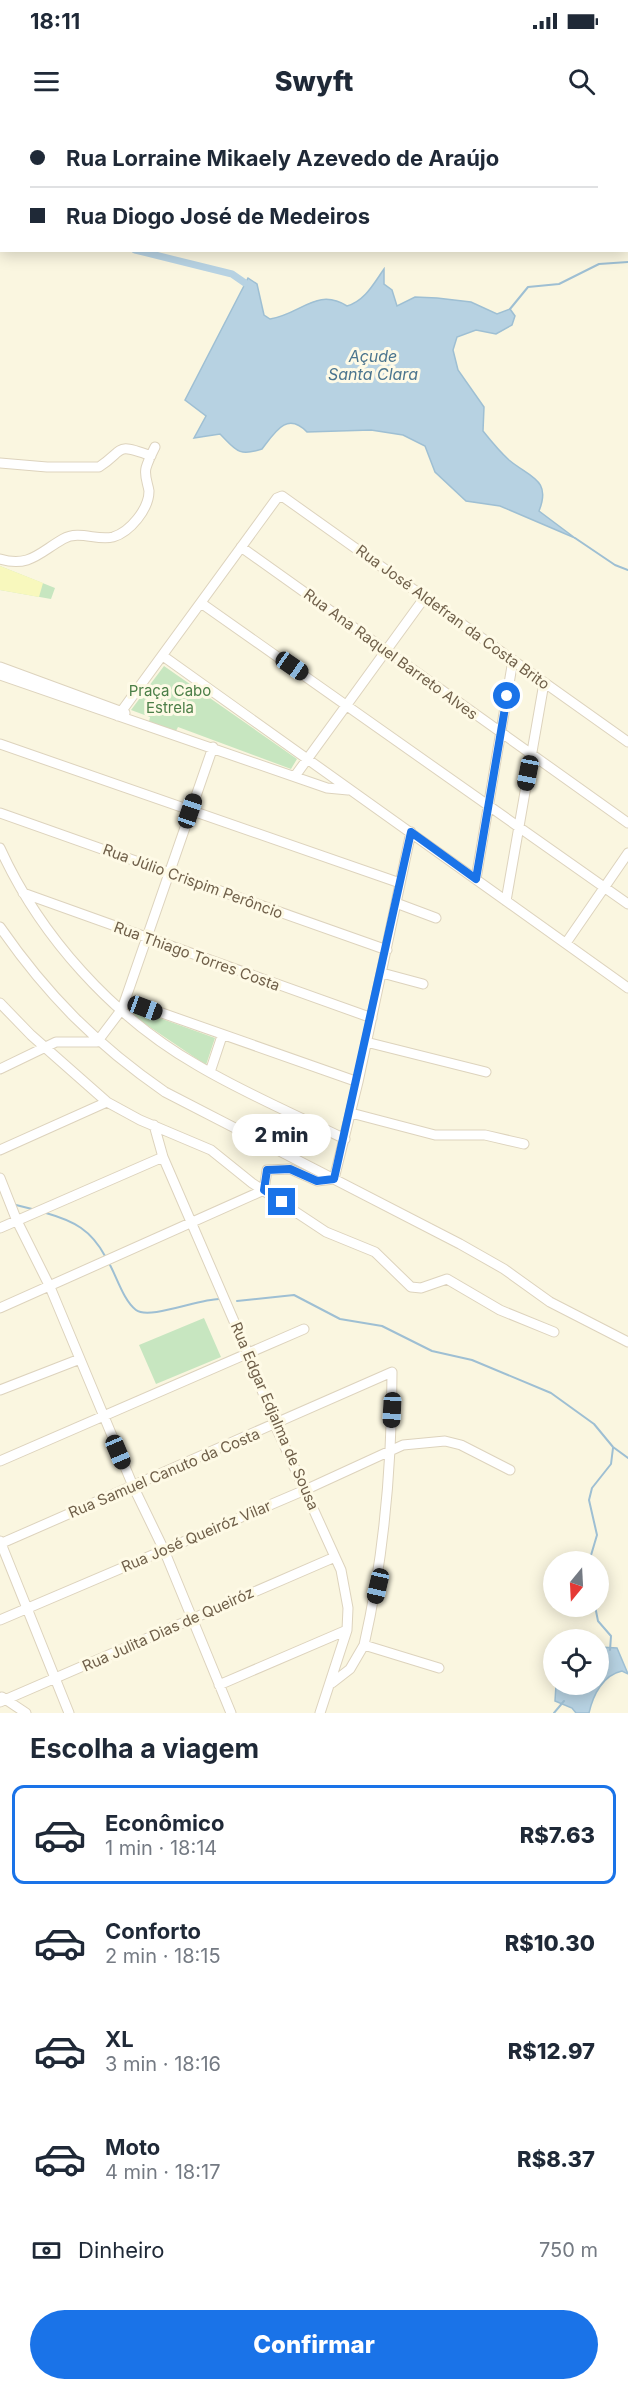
<!DOCTYPE html>
<html lang="pt">
<head>
<meta charset="utf-8">
<style>
	body { margin:0; font-family:Inter,sans-serif; background:#f6f6f7; color:#1f2937; height:100vh; display:flex; flex-direction:column; font-size:22px; white-space:nowrap }
	* { box-sizing:border-box; margin:0 }
	p { font-size:20px; color:#747a83 }
	.icon { flex:none; width:33px; height:33px; fill:none; stroke:currentColor; stroke-width:2; stroke-linecap:round; stroke-linejoin:round }
	.map { position:relative; height:1593px; overflow:hidden }
	.details { display:flex; flex-direction:column; background:#fff; flex:1 }
	.details>* { flex:none }
	.hud { position:absolute; left:0px; top:0px; width:628px; height:132px; box-shadow:0 3px 15px #0003; display:grid; align-content:center; height:132px; padding:0 30px; background:#fff }
	.needle { width:39px; rotate:198deg }
	.fabs { position:absolute; left:543px; top:1431px; display:grid; gap:12px }
	.fabs a { display:grid; place-items:center; width:66px; height:66px; border-radius:50%; background:#fff; box-shadow:0 3px 15px #0003; font-size:30px }
	.end { position:absolute; width:27px; height:27px; margin:-14px; border:8px solid #1a73e8; background:#fff; box-shadow:0 0 0 3px #fff }
	.from { border-radius:50% }
	.bubble { position:absolute; height:42px; border-radius:21px; background:#fff; box-shadow:0 3px 15px #0003; font-size:20px; font-weight:800; line-height:42px; text-align:center }
	.car { position:absolute; width:18px; height:36px; margin:-18px -9px; border-radius:8px; box-shadow:0 0 4px 2px #0007; background:linear-gradient(#222 24%,#8ab4d8 0 40%,#222 0 76%,#8ab4d8 0 86%,#222 0) }
	.hud b { display:flex; align-items:center; gap:21px; height:57px; font-size:22px }
	.hud b+b { border-top:2px solid #e0e1e3 }
	.hud i { width:15px; height:15px; background:#1f2937 }
	ul { padding:0; list-style:none }
	li { display:flex; align-items:center; gap:18px; height:99px; margin:0 12px 9px; padding:0 18px; border:3px solid transparent; border-radius:12px }
	li div { flex:1 }
	li b { display:block; font-size:22px }
	li em { font-style:normal; font-weight:800 }
	li.selected { border-color:#1a73e8 }
	li>.icon { width:54px; height:54px; stroke-width:1.5 }
	h2 { padding:0 30px; font-size:27px; line-height:72px }
	.pay { display:flex; align-items:center; gap:15px; height:66px; padding:0 30px; font-size:22px }
	.pay p { margin-inline-start:auto }
	.primary-button { display:flex; gap:12px; margin-top:auto; padding:12px 30px }
	.primary-button a { flex:1; height:69px; border-radius:36px; background:#1a73e8; color:#fff; font-size:24px; font-weight:800; line-height:69px; text-align:center }
	.status { display:flex; justify-content:space-between; align-items:center; height:42px; padding:0 30px; background:#fff; direction:ltr }
	.status svg { height:16px; fill:currentColor }
	header { display:flex; justify-content:space-between; align-items:center; height:78px; padding:0 30px; background:#fff; font-size:27px; font-weight:800 }
	.map>svg:first-child { display:block }
</style>
</head>
<body>
<div class="status"><b>18:11</b><svg viewBox="0 0 49 12"><path d="M0 12V9h3v3zM5 12V6h3v6zM10 12V3h3v9zM15 12V0h3v12zM26 1h20v11H26zM47 4h2v5h-2z"/></svg></div>
<header><svg class="icon" aria-label="menu" viewBox="0 0 24 24"><path d="M4 6h16M4 12h16M4 18h16"/></svg>Swyft<svg class="icon" aria-label="search" viewBox="0 0 24 24"><circle cx="10" cy="10" r="6"/><path d="M15 15l6 6"/></svg></header>
<div class="map">
<svg width="628" height="1593" viewBox="0 0 628 1593">
	<rect width="100%" height="100%" fill="#faf6e0"/>
	<path fill="#c7e6c0" d="M 0,446 L 55,468 L 51,479 L 0,470 Z
		M 164,546 L 297,639 L 291,649 L 178,607 L 176,611 L 149,602 L 150,597 L 131,590 Z
		M 129,887 L 215,918 L 206,945 L 138,899 Z
		M 204,1198 L 221,1237 L 156,1264 L 139,1225 Z"/>
	<path fill="#f8f8bd" d="M 0,446 L 43,463 L 39,477 L 0,470 Z"/>
	<path fill="#b7d2e2" stroke="#9ebfd3" stroke-width="1.5" d="M 384,149 L 384,164 L 392,170 L 397,186 L 415,177 L 437,178 L 471,182 L 497,194 L 510,189 L 515,196 L 512,205 L 496,214 L 476,210 L 457,217 L 453,230 L 458,250 L 484,287 L 483,311 C 491,321 499,331 509,340 C 529,357 552,359 539,391 L 575,418 L 500,386 L 466,381 L 435,352 L 425,326 L 403,315 L 371,310 L 307,312 C 287,291 275,312 262,329 C 238,337 236,330 220,314 L 194,318 L 206,296 L 185,280 L 248,158 L 257,164 L 264,195 L 270,199 C 301,194 317,167 347,186 C 365,181 374,163 384,149 Z
		M 599,1527 L 617,1528 L 628,1554 L 622,1551 C 603,1555 593,1575 589,1593 L 576,1593 L 572,1588 L 555,1581 L 556,1565 L 598,1564 Z"/>
	<g fill="none" stroke-linecap="round" stroke-linejoin="round">
		<path stroke="#9ebfd3" stroke-width="2" d="M 510,189 L 528,167 L 559,164 L 599,144 L 628,142
			M 575,418 L 615,445 L 628,450
			M 16,1085 L 32,1089
			M 46,1093 C 74,1101 91,1110 105,1136
			M 110,1145 C 117,1158 124,1181 136,1190 C 149,1200 199,1179 219,1179
			M 237,1181 L 294,1175 L 340,1199 L 382,1206 L 432,1231 L 472,1240 L 551,1273 L 594,1304 L 613,1327 L 628,1338
			M 589,1442 L 597,1415 L 589,1380 L 592,1368 L 611,1344 L 613,1328
			M 595,1486 L 598,1501 L 611,1516 L 610,1530
			M 554,1593 L 564,1581"/>
		<path stroke="#b7d2e2" stroke-width="7" d="M 0,97 L 2,97
			M 135,130 L 232,154 L 245,163"/>
		<g stroke="#ddd3bd" stroke-width="11">
			<path id="minor" d="M 282,0 L 284,2
				M 385,0 L 387,2
				M 486,0 L 488,2
				M 593,0 L 595,2
				M 297,2 L 298,0
				M 604,2 L 605,0
				M 628,24 L 628,23
				M 0,343 L 47,347 L 99,347 C 125,330 114,322 151,336
				M 241,427 L 628,703
				M 0,439 C 29,448 40,432 63,419 C 79,410 97,421 113,417 C 130,412 149,389 149,371 C 148,364 144,356 146,348 C 148,341 152,333 155,327
				M 201,483 L 628,784
				M 163,536 L 628,868
				M 0,547 L 125,593
				M 0,555 L 327,668 L 348,670
				M 118,596 L 277,378 L 282,376 L 628,622
				M 0,624 L 400,763
				M 295,656 L 425,477
				M 0,693 L 387,830
				M 0,728 C 40,816 113,897 197,945 C 244,973 296,995 345,1019
				M 476,759 L 513,540
				M 23,773 L 372,898
				M 506,781 L 544,563
				M 396,783 L 436,798
				M 0,807 C 47,875 97,925 165,972 L 460,1124 L 504,1149 L 550,1182 L 628,1222
				M 566,823 L 628,733
				M 382,853 L 423,864
				M 125,880 L 358,962
				M 0,883 L 31,915 L 107,982 L 140,1000 L 211,1030 L 252,1063 L 326,1112 L 375,1132 L 411,1167 L 421,1168 L 447,1159 L 500,1190 L 554,1212
				M 366,922 L 486,952
				M 0,949 L 56,922 L 97,922 L 122,889 L 213,627
				M 210,952 L 222,916
				M 351,993 L 435,1015 L 485,1015 L 524,1024
				M 154,1005 L 163,1037 L 249,1236 L 275,1305 L 341,1450 L 348,1488 L 347,1510 L 320,1593
				M 0,1030 L 107,982
				M 0,1058 L 17,1101 L 50,1167 L 133,1366 L 164,1430 L 231,1593
				M 0,1108 L 163,1037
				M 0,1188 L 264,1070 L 267,1050 L 290,1049 L 317,1061 L 334,1059 L 358,962 L 411,712
				M 0,1270 L 80,1239
				M 0,1341 L 304,1209
				M 0,1421 L 69,1593
				M 0,1424 L 392,1252 C 392,1342 384,1437 364,1525
				M 0,1500 L 305,1370 L 403,1325 L 445,1321 L 461,1325 L 510,1350
				M 332,1563 L 350,1549 L 364,1525 L 439,1548
				M 219,1565 L 347,1510
				M 2,1577 L 26,1593
				M 0,1582 L 335,1437"/>
		</g>
		<use href="#minor" stroke="#fff" stroke-width="9"/>
	</g>
	<g fill="none" stroke-linecap="round" stroke-linejoin="round">
		<path stroke="#1a73e8" stroke-width="8" d="M 282,1082 L 264,1070 L 267,1050 L 290,1049 L 317,1061 L 334,1059 L 411,712 L 476,759 L 507,576"/>
	</g>
	<g text-anchor="middle" dominant-baseline="central" stroke-width="6" stroke-linejoin="round" paint-order="stroke">
		<g font-size="15" fill="#6f5f49" stroke="#fefae6">
			<text transform="translate(453 497) rotate(36)">Rua José Aldefran da Costa Brito</text>
			<text transform="translate(391 534) rotate(36)">Rua Ana Raquel Barreto Alves</text>
			<text transform="translate(193 761) rotate(20)">Rua Júlio Crispim Perôncio</text>
			<text transform="translate(197 836) rotate(20)">Rua Thiago Torres Costa</text>
			<text transform="translate(275 1296) rotate(67)">Rua Edgar Edjalma de Sousa</text>
			<text transform="translate(164 1353) rotate(-23)">Rua Samuel Canuto da Costa</text>
			<text transform="translate(196 1416) rotate(-23)">Rua José Queiróz Vilar</text>
			<text transform="translate(168 1509) rotate(-24)">Rua Julita Dias de Queiróz</text>
		</g>
		<g font-size="15" fill="#4c7f48" stroke="#fefae6">
			<text x="170" y="570">Praça Cabo<tspan x="170" dy="17">Estrela</tspan></text>
		</g>
		<g font-size="16" font-style="italic" fill="#4b758e" stroke="#fefae6">
			<text x="373" y="236">Açude<tspan x="373" dy="18">Santa Clara</tspan></text>
		</g>
	</g>
</svg>
<div class="fabs">
<a><svg class="needle" viewBox="-14 -14 28 28"><path d="M0-13l5 13h-10z" fill="#e53935"/><path d="M0 13l5-13h-10z" fill="#747a83"/></svg></a>
<a><svg class="icon" aria-label="locate" viewBox="0 0 24 24"><circle cx="12" cy="12" r="6"/><path d="M12 2v4M12 18v4M2 12h4M18 12h4"/></svg></a>
</div>
<i class="end from" style="left:507px;top:576px"></i>
<i class="end" style="left:282px;top:1082px"></i>
<div class="bubble" style="left:232px;top:994px;width:99px">2 min</div>
<i class="car" style="left:292px;top:546px;rotate:125deg"></i>
<i class="car" style="left:528px;top:653px;rotate:191deg"></i>
<i class="car" style="left:190px;top:691px;rotate:19deg"></i>
<i class="car" style="left:145px;top:888px;rotate:110deg"></i>
<i class="car" style="left:392px;top:1290px;rotate:183deg"></i>
<i class="car" style="left:118px;top:1332px;rotate:157deg"></i>
<i class="car" style="left:378px;top:1466px;rotate:193deg"></i>
<div class="hud">
<b><i class="from"></i>Rua Lorraine Mikaely Azevedo de Araújo</b>
<b><i></i>Rua Diogo José de Medeiros</b>
</div>
</div>
<section class="details">
<h2>Escolha a viagem</h2>
<ul>
<li class="selected"><svg class="icon" aria-label="car" viewBox="0 0 24 24"><path d="M5 17H2v-5l4-1 3-4h7l3 4 3 1v5h-3M9 17h6M6 11h13"/><circle cx="7" cy="17" r="2"/><circle cx="17" cy="17" r="2"/></svg><div><b>Econômico</b><p>1 min · 18:14</p></div><em>R$7.63</em></li>
<li><svg class="icon" aria-label="car" viewBox="0 0 24 24"><path d="M5 17H2v-5l4-1 3-4h7l3 4 3 1v5h-3M9 17h6M6 11h13"/><circle cx="7" cy="17" r="2"/><circle cx="17" cy="17" r="2"/></svg><div><b>Conforto</b><p>2 min · 18:15</p></div><em>R$10.30</em></li>
<li><svg class="icon" aria-label="car" viewBox="0 0 24 24"><path d="M5 17H2v-5l4-1 3-4h7l3 4 3 1v5h-3M9 17h6M6 11h13"/><circle cx="7" cy="17" r="2"/><circle cx="17" cy="17" r="2"/></svg><div><b>XL</b><p>3 min · 18:16</p></div><em>R$12.97</em></li>
<li><svg class="icon" aria-label="car" viewBox="0 0 24 24"><path d="M5 17H2v-5l4-1 3-4h7l3 4 3 1v5h-3M9 17h6M6 11h13"/><circle cx="7" cy="17" r="2"/><circle cx="17" cy="17" r="2"/></svg><div><b>Moto</b><p>4 min · 18:17</p></div><em>R$8.37</em></li>
</ul>
<div class="pay"><svg class="icon" aria-label="cash" viewBox="0 0 24 24"><path d="M3 7h18v10H3z"/><circle cx="12" cy="12" r="2"/></svg>Dinheiro<p>750 m</p></div>
<div class="primary-button"><a>Confirmar</a></div>
</section>
</body>
</html>
